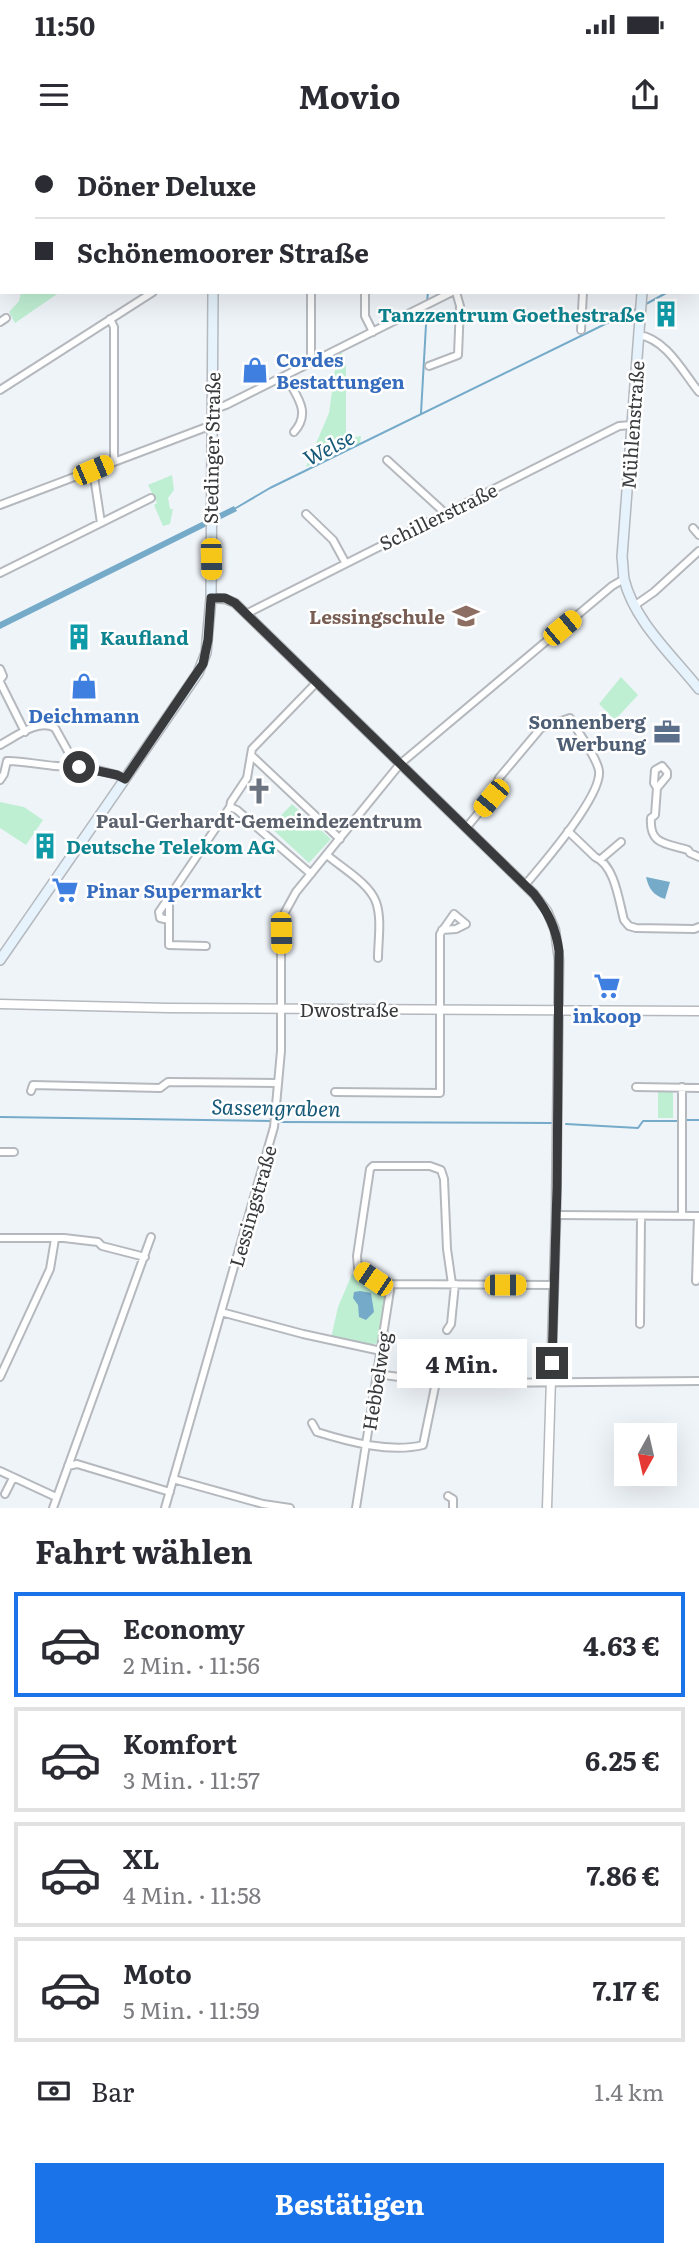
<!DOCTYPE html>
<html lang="de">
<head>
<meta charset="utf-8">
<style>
	body { margin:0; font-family:Literata,serif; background:#f2f2f3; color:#2b2b33; height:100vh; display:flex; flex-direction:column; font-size:26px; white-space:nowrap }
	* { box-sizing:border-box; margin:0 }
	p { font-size:23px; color:#7c7c81 }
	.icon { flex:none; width:38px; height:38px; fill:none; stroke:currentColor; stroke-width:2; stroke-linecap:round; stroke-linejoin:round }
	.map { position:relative; height:1368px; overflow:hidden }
	.sheet { display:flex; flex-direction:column; background:#fff; flex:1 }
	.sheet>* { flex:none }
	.hud { position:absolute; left:0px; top:0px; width:700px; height:154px; box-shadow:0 7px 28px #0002; display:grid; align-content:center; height:154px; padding:0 35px; background:#fff }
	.needle { width:46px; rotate:188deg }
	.controls { position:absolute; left:614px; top:1283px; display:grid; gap:14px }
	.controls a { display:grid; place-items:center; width:63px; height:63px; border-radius:0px; background:#fff; box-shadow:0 7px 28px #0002; font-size:35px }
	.end { position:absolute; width:32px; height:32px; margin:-16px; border:9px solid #383a3c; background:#fff; box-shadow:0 0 0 4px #fff }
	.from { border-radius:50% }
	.bubble { position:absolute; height:49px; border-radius:0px; background:#fff; box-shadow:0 7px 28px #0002; font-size:23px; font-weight:700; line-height:49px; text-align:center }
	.car { position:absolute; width:21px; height:42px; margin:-21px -10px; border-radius:9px; box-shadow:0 0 5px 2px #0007; background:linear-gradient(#f5c518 24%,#345 0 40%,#f5c518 0 76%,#345 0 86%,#f5c518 0) }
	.hud b { display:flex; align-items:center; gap:24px; height:66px; font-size:26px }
	.hud b+b { border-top:2px solid #e1e1e2 }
	.hud i { width:18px; height:18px; background:#2b2b33 }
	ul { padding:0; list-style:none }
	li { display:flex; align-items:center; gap:21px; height:105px; margin:0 14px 10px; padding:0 21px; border:4px solid #e1e1e2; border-radius:0px }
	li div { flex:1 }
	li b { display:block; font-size:26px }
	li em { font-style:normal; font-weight:700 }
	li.current { border-color:#1a73e8 }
	li>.icon { width:63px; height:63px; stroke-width:1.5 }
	h2 { padding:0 35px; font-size:32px; line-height:84px }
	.pay { display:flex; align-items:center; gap:18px; height:77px; padding:0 35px; font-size:26px }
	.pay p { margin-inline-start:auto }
	.button { display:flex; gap:14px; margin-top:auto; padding:14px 35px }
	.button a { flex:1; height:80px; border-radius:0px; background:#1a73e8; color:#fff; font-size:28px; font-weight:700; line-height:80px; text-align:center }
	.status { display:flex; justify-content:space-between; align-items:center; height:49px; padding:0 35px; background:#fff; direction:ltr }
	.status svg { height:19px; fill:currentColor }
	header { display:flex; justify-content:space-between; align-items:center; height:91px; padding:0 35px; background:#fff; font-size:32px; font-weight:700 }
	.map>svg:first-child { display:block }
</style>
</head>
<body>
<div class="status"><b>11:50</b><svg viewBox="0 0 49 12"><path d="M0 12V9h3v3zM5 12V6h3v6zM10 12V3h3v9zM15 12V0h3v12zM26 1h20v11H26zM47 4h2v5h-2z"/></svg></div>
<header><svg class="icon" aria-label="menu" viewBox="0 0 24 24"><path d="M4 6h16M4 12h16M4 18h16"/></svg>Movio<svg class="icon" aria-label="share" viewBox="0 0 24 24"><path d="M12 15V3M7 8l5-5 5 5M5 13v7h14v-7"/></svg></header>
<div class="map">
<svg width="699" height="1368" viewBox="0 0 699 1368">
	<rect width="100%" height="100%" fill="#eff4f9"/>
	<path fill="#bfefd3" d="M 21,152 L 60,152 L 15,183 L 9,172 L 19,161 Z
		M 342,213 L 346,226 L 346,299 L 361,296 L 360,304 L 306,327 L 329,273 L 337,215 Z
		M 172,335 L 174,350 L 168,358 L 170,369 L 173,369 L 170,384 L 163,386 L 154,365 L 157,363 L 148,345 Z
		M 621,537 L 638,555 L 615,580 L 599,564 Z
		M 0,662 L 24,667 L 43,680 L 26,705 L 0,688 Z
		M 292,664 L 331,699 L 309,723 L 270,687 Z
		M 673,951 L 673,978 L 658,978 L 658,952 Z
		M 352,1134 L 382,1145 L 386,1152 L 378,1203 C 364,1208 346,1201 331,1198 L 338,1167 Z"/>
	<path fill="#75aac9" d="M 234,366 L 237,371 L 0,489 L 0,482 Z
		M 646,737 L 670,742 L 665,759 C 653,755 649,749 646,737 Z
		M 360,1151 L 371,1153 L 374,1172 L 366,1180 L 359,1177 L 358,1165 L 353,1158 L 354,1152 Z"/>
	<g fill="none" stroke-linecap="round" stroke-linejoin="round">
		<path stroke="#75aac9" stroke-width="2" d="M 470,2 L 471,0
			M 698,136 L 699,136
			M 427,162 L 428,152
			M 646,164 L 668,152
			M 421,273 L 427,167
			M 236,368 L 270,348 L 638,168
			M 0,977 L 272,981
			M 686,980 L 699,980
			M 277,982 L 551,983
			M 566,984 L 638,988 L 643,981 L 680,981"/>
		<g stroke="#b5b9be" stroke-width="10">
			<path id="minor" d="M 297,0 L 300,2
				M 698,77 L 699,77
				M 311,152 L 311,223
				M 365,152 L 365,176 L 373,192
				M 110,179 L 114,187 L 114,321
				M 0,182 L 6,178
				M 581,190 L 583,152
				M 639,195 C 666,199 683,232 699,252
				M 429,226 L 458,215 L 460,166 L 456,152
				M 286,236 C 296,256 312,272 294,292
				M 0,250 L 153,152
				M 212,270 L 226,265 L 452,152
				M 387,320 L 445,373
				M 93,330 L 101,383
				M 0,365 L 212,285
				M 306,374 L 333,400 L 345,422
				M 693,388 L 699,395
				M 0,433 L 151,358
				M 634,466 L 654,452 L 699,411
				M 246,474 L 619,286 L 632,285
				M 0,529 L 3,536 L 0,540
				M 0,542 L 25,592
				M 0,605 C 15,597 39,578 55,588 L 75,624 L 117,635 L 125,639
				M 252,616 L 340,699
				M 0,640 L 4,634 L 7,621 C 26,620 63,631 75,624
				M 657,648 L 667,636 L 667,632 L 662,626 L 655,630 L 654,643 L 657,648 L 655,675 L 651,678 C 649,705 666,703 688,710 L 690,713 L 699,717
				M 230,667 L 237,670 L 311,734
				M 466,688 L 491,658 L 499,638 L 541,588 L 570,578 C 577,591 597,617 599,631 C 602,656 542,725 525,745
				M 568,691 L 595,717 C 615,725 619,762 624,780 L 629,786 L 636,788 L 694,789 L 699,787
				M 327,715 C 342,728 369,743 376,762 C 382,779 378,801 378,818
				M 601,719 L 621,702
				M 167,760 L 169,765 L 169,805 L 206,806
				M 169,780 L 160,778 L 159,772 L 230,667 L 231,662 L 247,638 L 252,609 L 316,543
				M 636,947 L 699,948
				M 682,947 L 682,1076
				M 31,951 L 33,945 L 160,948 L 168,942 L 278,943
				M 335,952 L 440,953 L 440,794 L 454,774 L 466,784 L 456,789 L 442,790
				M 0,1012 L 14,1012
				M 556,1075 L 699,1076
				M 0,1098 L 64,1098 L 98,1102 L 102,1106 L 145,1117
				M 696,1141 L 698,1076
				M 391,1144 L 554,1145
				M 221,1172 L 303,1194 L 381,1211
				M 640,1184 L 641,1076
				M 447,1190 L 451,1184 L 455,1144
				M 377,1234 L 436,1242 L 479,1243 L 699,1241
				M 0,1237 L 50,1129 L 55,1099
				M 312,1283 L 317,1292 C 349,1302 390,1313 423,1305 L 436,1242
				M 68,1326 L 77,1324 L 170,1352
				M 0,1331 L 56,1357
				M 173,1339 L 263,1364 L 290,1368
				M 5,1354 L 13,1338
				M 448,1356 L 453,1359 L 453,1368
				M 53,1368 L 151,1097
				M 165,1368 L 274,987 L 281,911 L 281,793 L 285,772 L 296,752 L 400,624 L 612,446 L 624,439
				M 356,1368 L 391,1144 L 373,1138 L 358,1128 L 357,1116 L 370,1029 L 373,1026 L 430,1026 L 441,1030 L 444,1039 L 447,1109 L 452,1144"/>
		</g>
		<g stroke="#b5b9be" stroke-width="11">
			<path id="tertiary" d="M 211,458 L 225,459 L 235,463 L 534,754 L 547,771 L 555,790 L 559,820 L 556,1075 L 547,1368
				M 0,864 L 168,868 L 699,871"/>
		</g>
		<g stroke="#b5b9be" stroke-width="12">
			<path id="secondary" d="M 213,0 L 213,2
				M 654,2 L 654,0
				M 642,152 L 622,417 C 623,424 623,432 624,439 C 634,481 673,516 699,549
				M 0,820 L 198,533 L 206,513 L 211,458 L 213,152"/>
		</g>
		<use href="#minor" stroke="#fff" stroke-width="6"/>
		<use href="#tertiary" stroke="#fff" stroke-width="8"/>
		<use href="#secondary" stroke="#e6f3fc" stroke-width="9"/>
	</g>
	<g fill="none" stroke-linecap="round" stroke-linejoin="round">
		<path stroke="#383a3c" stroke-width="9" d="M 79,627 L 117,635 L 125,639 L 203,524 L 208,500 L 211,458 L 225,458 L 235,463 L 534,754 C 548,772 556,788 559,811 L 557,1047 L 552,1223"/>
	</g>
	<defs>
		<g id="building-bare" transform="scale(2.1)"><path d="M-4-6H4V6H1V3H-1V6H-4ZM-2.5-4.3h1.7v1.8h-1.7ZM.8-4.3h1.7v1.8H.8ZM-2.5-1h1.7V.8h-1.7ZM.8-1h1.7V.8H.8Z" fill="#0f9aa8" stroke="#fff" stroke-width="2.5" paint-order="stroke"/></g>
		<g id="shop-bare" transform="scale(2.1)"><path d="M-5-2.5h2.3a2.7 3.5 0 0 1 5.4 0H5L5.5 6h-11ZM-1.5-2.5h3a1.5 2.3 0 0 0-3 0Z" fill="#3f7fe0" stroke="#fff" stroke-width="2.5" paint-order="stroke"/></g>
		<g id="school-bare" transform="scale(2.1)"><path d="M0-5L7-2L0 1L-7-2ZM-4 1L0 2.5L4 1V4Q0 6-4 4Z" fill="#8d6e63" stroke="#fff" stroke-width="2.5" paint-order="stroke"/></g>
		<g id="office-bare" transform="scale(2.1)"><path d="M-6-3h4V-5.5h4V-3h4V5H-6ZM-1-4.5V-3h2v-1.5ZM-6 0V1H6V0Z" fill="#5c6f8a" stroke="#fff" stroke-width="2.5" paint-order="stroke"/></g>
		<g id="church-bare" transform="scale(2.1)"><path d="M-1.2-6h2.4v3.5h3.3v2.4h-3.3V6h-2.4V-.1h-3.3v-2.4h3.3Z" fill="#6b7280" stroke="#fff" stroke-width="2.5" paint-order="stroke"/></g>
		<g id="supermarket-bare" transform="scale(2.1)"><path d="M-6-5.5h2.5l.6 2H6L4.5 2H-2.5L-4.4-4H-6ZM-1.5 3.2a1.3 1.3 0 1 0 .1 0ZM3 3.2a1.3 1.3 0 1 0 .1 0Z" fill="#3f7fe0" stroke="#fff" stroke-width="2.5" paint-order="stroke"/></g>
	</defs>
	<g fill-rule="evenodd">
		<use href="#building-bare" x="666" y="174"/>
		<use href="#shop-bare" x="255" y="230"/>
		<use href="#school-bare" x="466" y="476"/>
		<use href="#building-bare" x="79" y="497"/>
		<use href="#shop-bare" x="84" y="546"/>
		<use href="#office-bare" x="667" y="592"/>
		<use href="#church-bare" x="259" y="651"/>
		<use href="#building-bare" x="45" y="706"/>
		<use href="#supermarket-bare" x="65" y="750"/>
		<use href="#supermarket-bare" x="607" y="846"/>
	</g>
	<g text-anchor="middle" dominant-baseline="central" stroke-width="5" stroke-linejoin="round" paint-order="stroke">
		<g font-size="19" font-weight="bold" fill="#0d838f" stroke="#fff" text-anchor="start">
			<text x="645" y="174" text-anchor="end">Tanzzentrum Goethestraße</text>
			<text x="100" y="497">Kaufland</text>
			<text x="66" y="706">Deutsche Telekom AG</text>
		</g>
		<g font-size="19" font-weight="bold" fill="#366cbe" stroke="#fff" text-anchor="start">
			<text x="276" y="219">Cordes<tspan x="276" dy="22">Bestattungen</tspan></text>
			<text x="84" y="575" text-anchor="middle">Deichmann</text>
			<text x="86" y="750">Pinar Supermarkt</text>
			<text x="607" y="875" text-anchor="middle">inkoop</text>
		</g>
		<g font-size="19" fill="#383a3c" stroke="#fff">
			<text transform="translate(632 285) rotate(-86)">Mühlenstraße</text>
			<text transform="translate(211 308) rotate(-89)">Stedinger Straße</text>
			<text transform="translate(438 376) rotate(-26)">Schillerstraße</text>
			<text x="349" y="869">Dwostraße</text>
			<text transform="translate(252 1066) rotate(-74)">Lessingstraße</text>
			<text transform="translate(376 1241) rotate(-81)">Hebbelweg</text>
		</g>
		<g font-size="19" font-weight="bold" fill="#785e54" stroke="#fff" text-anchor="end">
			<text x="445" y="476">Lessingschule</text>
		</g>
		<g font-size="19" font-weight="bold" fill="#4e5e75" stroke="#fff" text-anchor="end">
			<text x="646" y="581">Sonnenberg<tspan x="646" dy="22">Werbung</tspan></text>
		</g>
		<g font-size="19" font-weight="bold" fill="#5b616d" stroke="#fff">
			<text x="259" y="680">Paul-Gerhardt-Gemeindezentrum</text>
		</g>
		<g font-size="21" font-style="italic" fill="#165877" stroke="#fff">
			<text transform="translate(328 306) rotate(-27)">Welse</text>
			<text transform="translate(276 966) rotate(1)">Sassengraben</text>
		</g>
	</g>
</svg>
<div class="controls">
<a><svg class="needle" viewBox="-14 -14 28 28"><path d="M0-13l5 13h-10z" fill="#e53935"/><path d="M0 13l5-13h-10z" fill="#7c7c81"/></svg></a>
</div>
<i class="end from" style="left:79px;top:627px"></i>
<i class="end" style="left:552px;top:1223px"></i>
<div class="bubble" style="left:397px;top:1199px;width:130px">4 Min.</div>
<i class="car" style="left:93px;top:330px;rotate:67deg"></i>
<i class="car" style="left:211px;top:419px;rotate:179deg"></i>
<i class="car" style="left:562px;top:488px;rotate:50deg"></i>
<i class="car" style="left:491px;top:658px;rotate:220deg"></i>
<i class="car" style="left:281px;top:793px;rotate:179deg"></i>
<i class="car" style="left:373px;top:1139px;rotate:304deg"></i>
<i class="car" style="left:505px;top:1145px;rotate:90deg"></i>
<div class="hud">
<b><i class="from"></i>Döner Deluxe</b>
<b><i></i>Schönemoorer Straße</b>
</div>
</div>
<section class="sheet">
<h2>Fahrt wählen</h2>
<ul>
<li class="current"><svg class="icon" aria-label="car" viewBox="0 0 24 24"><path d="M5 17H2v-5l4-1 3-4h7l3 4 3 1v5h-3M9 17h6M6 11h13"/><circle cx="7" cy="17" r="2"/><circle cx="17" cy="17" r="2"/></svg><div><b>Economy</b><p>2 Min. · 11:56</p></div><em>4.63 €</em></li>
<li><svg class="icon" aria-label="car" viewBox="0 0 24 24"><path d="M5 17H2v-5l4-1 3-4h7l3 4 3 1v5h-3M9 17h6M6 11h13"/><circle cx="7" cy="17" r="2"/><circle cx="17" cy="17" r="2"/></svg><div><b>Komfort</b><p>3 Min. · 11:57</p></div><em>6.25 €</em></li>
<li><svg class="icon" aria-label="car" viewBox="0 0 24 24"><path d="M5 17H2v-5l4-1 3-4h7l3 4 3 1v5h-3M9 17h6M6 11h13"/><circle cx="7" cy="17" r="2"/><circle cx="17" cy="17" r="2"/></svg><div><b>XL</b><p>4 Min. · 11:58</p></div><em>7.86 €</em></li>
<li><svg class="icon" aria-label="car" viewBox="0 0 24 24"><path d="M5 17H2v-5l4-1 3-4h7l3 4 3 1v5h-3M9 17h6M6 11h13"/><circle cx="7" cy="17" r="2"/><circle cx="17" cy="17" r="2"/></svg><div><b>Moto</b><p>5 Min. · 11:59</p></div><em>7.17 €</em></li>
</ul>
<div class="pay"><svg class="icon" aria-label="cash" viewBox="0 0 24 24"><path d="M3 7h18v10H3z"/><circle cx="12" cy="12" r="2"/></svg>Bar<p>1.4 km</p></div>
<div class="button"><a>Bestätigen</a></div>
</section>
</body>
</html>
